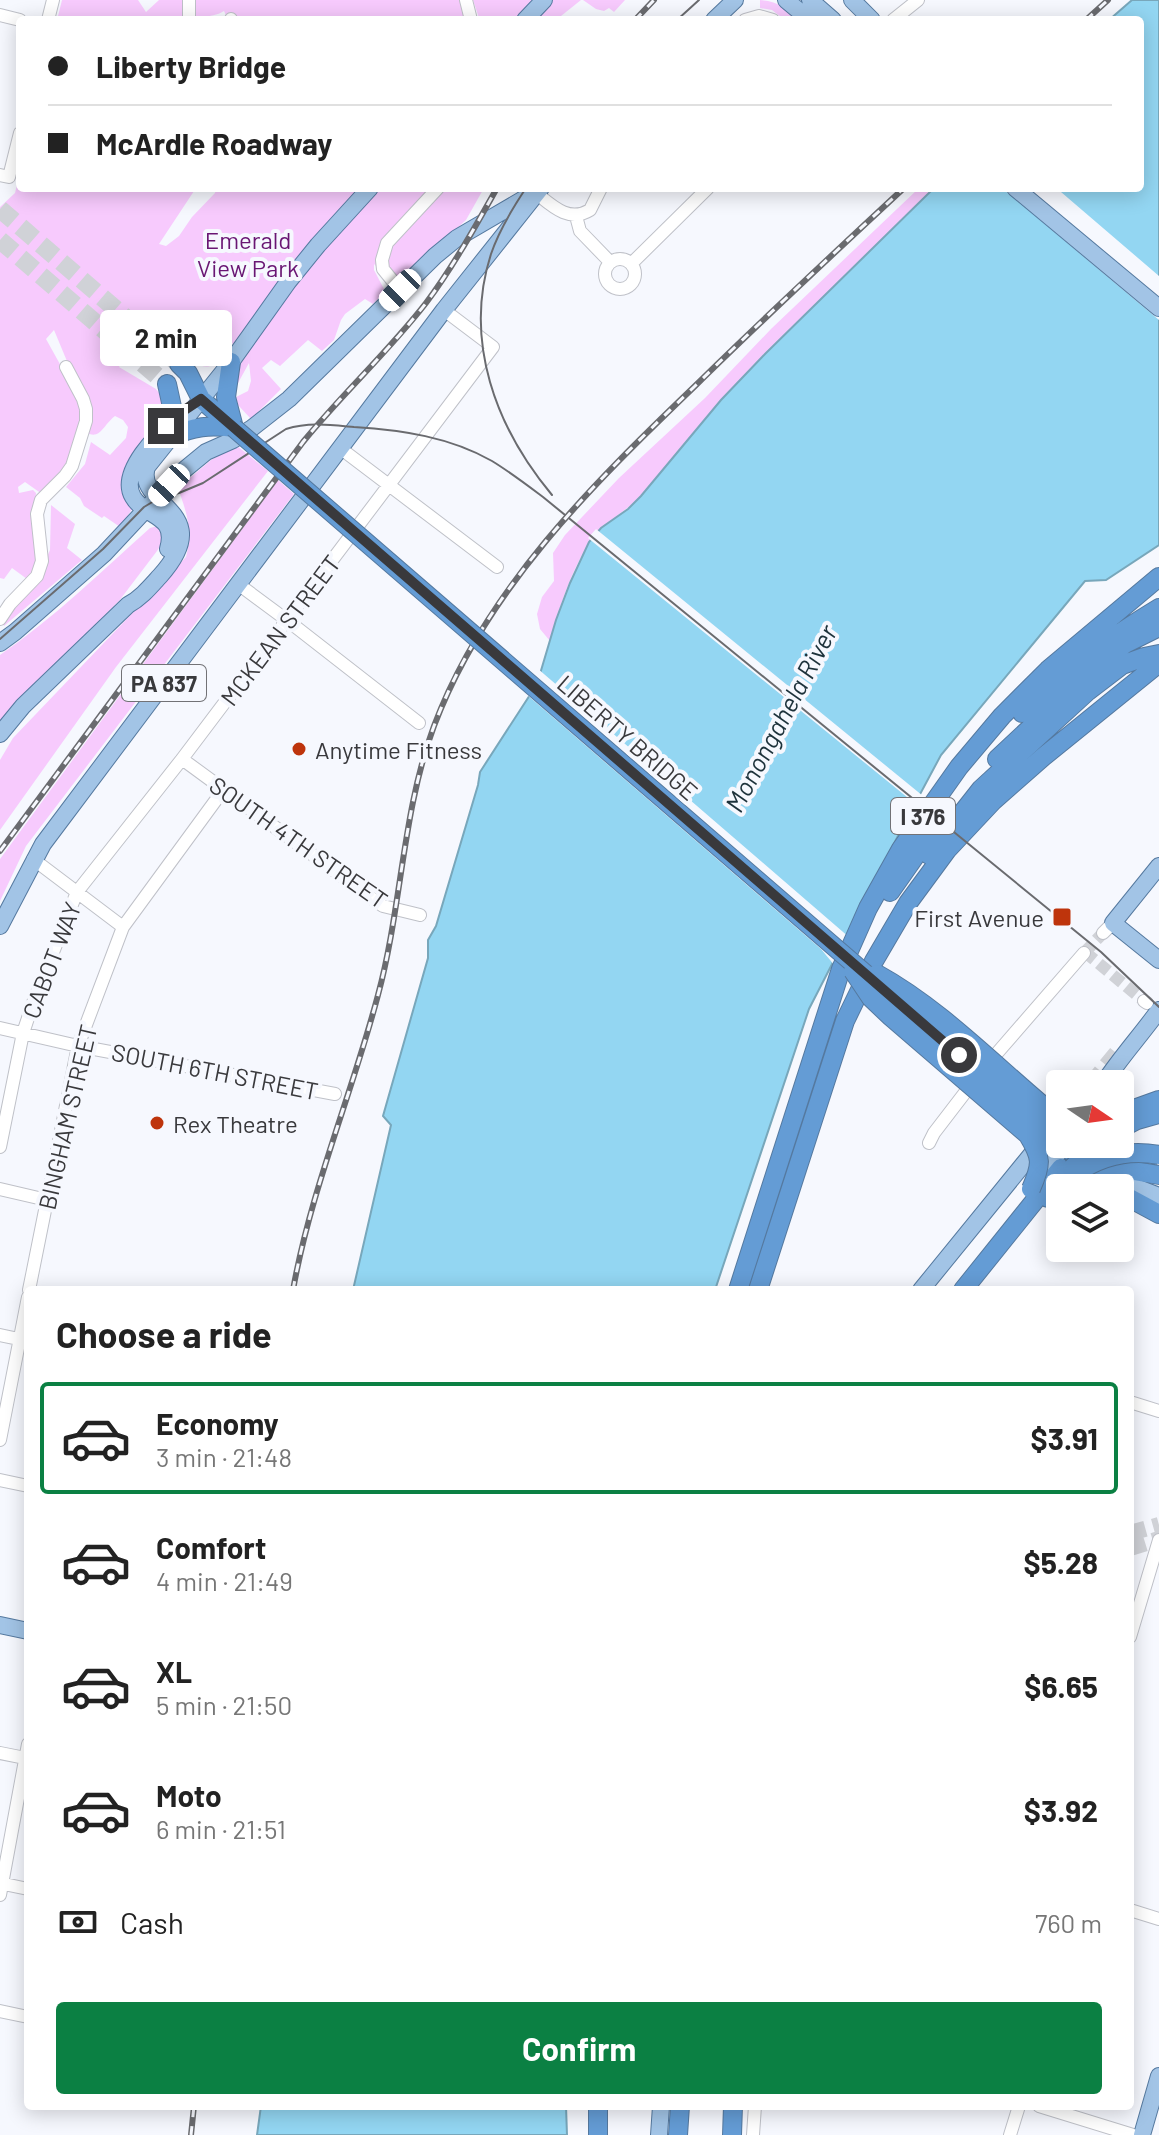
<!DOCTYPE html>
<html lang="en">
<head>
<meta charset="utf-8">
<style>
	body { margin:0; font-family:Barlow,sans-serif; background:#f2f2f2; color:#222; height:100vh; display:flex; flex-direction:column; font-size:30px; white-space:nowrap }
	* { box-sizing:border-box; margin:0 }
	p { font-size:26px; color:#767676 }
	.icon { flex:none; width:44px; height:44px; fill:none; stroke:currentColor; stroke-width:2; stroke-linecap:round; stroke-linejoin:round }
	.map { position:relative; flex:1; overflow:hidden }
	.sheet { position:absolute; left:24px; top:1286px; width:1110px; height:824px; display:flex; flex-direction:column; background:#fff; border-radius:8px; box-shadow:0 4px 20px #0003 }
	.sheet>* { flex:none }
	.top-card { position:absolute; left:16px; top:16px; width:1128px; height:176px; border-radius:8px; box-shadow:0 4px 20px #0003; display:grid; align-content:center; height:176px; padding:0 32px; background:#fff }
	.needle { width:52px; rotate:103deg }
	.tools { position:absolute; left:1046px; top:1070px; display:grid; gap:16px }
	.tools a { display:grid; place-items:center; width:88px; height:88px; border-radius:8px; background:#fff; box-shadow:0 4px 20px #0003; font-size:40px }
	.end { position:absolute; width:36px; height:36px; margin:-18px; border:10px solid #39393c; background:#fff; box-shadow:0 0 0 4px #fff }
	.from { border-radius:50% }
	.bubble { position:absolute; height:56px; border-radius:8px; background:#fff; box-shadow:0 4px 20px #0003; font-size:26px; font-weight:700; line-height:56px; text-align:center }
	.car { position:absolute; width:24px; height:48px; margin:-24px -12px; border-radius:10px; box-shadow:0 0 6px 2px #0007; background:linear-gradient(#fff 24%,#345 0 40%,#fff 0 76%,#345 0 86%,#fff 0) }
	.top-card b { display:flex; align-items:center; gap:28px; height:76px; font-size:30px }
	.top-card b+b { border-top:2px solid #e0e0e0 }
	.top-card i { width:20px; height:20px; background:#222 }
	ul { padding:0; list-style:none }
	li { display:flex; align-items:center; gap:24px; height:112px; margin:0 16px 12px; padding:0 16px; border:4px solid transparent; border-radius:8px }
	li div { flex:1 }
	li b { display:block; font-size:30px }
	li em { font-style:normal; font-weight:700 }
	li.selected { border-color:#0b8043 }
	li>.icon { width:72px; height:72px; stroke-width:1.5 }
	h2 { padding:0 32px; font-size:36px; line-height:96px }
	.pay { display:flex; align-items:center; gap:20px; height:88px; padding:0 32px; font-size:30px }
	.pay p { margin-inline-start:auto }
	.button { display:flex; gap:16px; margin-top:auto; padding:16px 32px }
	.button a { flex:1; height:92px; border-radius:8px; background:#0b8043; color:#fff; font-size:32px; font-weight:700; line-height:92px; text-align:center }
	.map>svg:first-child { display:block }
</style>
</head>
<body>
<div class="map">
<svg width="1159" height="2135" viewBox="0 0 1159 2135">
	<rect width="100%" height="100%" fill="#f6f8fe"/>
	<path fill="#f7cafd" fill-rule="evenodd" d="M 62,0 L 138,0 L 146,12 L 159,0 L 461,0 L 466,20 L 228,20 L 224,11 C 217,16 210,14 202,20 L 57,20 Z
		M 473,0 L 581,0 L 556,20 L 485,20 L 479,18 Z
		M 583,0 L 625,0 L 614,12 L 609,8 L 604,11 L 596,9 Z
		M 760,0 C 778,1 788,9 801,20 L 785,20 L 772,10 L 760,8 Z
		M 20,172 L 20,188 L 196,188 L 159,244 L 166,246 L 179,236 L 192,217 L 215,193 L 216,188 L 484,188 L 466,220 L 395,286 L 374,264 L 374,270 L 384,289 L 381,296 L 373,304 L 365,299 L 345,314 L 341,320 L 334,340 L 322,351 L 308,340 L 280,366 L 271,360 L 262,368 L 281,389 L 251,419 L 238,405 L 236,397 L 248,391 L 251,381 L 249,363 L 238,383 L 238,364 L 244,352 L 233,343 C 226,351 220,363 210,366 C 194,372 168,333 157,323 L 135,342 L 119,367 L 156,389 L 163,398 L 163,405 L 158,416 L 125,466 L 132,472 L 137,502 L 120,527 L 104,516 L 102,518 L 84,506 L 80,498 L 66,487 L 85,464 L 91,442 L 110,455 L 126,438 L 128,427 L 123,420 L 115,416 C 100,428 101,443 79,429 L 74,436 L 78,438 L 74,454 L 42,494 L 25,482 L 18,487 L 19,493 L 33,490 L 36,493 C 36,500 32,505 32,512 C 31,535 44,560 27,579 L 12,568 L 4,579 L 0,578 L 0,207 L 15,193 ZM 54,330 L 69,366 L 61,366 L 46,339 Z
		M 919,188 L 934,188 L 765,354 L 721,400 L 641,496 C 629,508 614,517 602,528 C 577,551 559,608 550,641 L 540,629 L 537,614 L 542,597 L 554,581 L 553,553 L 565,535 L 619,478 L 705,398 L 771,329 Z
		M 236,445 L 268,471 L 116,667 L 0,830 L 0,760 L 13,738 L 186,557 C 193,530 187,514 178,488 L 211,460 Z
		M 278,480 L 294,494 L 26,846 L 0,901 L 0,859 Z
		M 51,505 L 75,524 L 67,548 L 82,560 L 4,626 L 4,618 L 42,568 L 50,550 Z
		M 158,526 L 162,530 L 162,543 L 157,551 L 119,601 L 61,658 L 0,725 L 0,655 C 54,618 102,571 150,528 Z"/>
	<path fill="#93d6f2" stroke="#78a7bb" stroke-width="2" d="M 1132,0 L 1159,0 L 1159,545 L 1106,580 L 1085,581 L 941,755 L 903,826 L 809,1009 L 715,1290 L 353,1290 L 391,1125 L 383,1116 L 428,958 L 428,940 L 436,926 L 478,785 L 480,772 L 537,684 L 556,620 L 570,583 L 589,542 L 601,528 L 628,509 L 641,496 L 721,400 L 765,354 L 934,188 L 1140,188 L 1140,20 L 1109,20 Z
		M 261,2106 L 566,2106 L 567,2135 L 257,2135 Z"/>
	<path fill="#f6f8fe" d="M 1002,188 L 1055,188 L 1061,192 L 1159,276 L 1159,320 Z
		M 596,529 L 923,796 L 918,806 L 588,538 Z
		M 537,668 L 850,938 L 835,966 L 821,949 L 526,694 L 534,682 Z"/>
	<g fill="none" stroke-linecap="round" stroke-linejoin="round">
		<path stroke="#d0d2d7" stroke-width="12" stroke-dasharray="12 6" stroke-linecap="butt" d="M 1085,952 L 1144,1001
			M 1084,953 L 1103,933"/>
		<path stroke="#d0d2d7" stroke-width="16" stroke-dasharray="16 8" stroke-linecap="butt" d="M 1091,1084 L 1118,1051
			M 1130,1533 L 1159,1525
			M 1130,1548 L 1159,1539"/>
		<path stroke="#d0d2d7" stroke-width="18" stroke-dasharray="18 9" stroke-linecap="butt" d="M 0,209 L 179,364
			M 0,240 L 164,382"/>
		<g stroke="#bfc1c8" stroke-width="14">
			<path id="minor" d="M 466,0 L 471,20
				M 0,15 L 20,20
				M 48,20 L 53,0
				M 189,20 L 189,0
				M 231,20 L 231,19
				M 745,20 L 759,16 L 773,20
				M 893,20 L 918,0
				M 0,175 L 9,177 L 20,133
				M 536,193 C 552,206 569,223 590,210 L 601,188
				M 576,216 L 580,231 L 610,262
				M605 274a15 15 0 1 1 30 0a15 15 0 1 1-30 0Z
				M 631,264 L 708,188
				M 400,290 L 383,269 L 382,260 L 387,243 L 438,188
				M 340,448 L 497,567
				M 238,584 L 292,624 L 419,723
				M 0,619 L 10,604 L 37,576 L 42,561 L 37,514 L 41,500 L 65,476 L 72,466 L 86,421 L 86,409 L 83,399 L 66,367
				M 182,759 L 377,902 L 383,906 L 420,915
				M 33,859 L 123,927
				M 1103,933 L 1113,923
				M 1144,1001 L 1147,1003
				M 0,1028 L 78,1046 L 335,1094
				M 998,1052 L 1084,953
				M 929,1143 L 934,1133 L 967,1090
				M 0,1147 L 23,1033 L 34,1000 L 77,892 L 182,759 L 493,347 L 444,310
				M 0,1189 L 47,1200
				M 29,1290 L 78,1046 L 123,927 L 224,789
				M 0,1335 L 28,1341
				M 1130,1402 L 1159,1411
				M 0,1440 L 28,1297
				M 0,1480 L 28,1486
				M 1130,1637 L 1159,1540
				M 0,1753 L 25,1758
				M 0,1883 L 28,1889
				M 0,1895 L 28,1744
				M 1130,1910 L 1159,1919
				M 0,2011 L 28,2017
				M 1039,2106 L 1133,2135
				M 753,2135 L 755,2106
				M 1010,2135 L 1019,2106"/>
		</g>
		<g stroke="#55799f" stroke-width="18">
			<path id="major" d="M 786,0 L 810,20
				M 810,0 L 833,20
				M 852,0 L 872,20
				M 525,20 L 544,0
				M 714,20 L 735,0
				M 1015,188 L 1159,308
				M 168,549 C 178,514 145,518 133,497 C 118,472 159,433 175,418
				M 0,643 L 15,632 L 104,554 L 178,475 L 206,452 L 233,440 L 252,428 L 289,399 L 435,256 L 457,238 L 527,197
				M 0,734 L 23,706 L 128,605 C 141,598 150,587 160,576 C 219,510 134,506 147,467 L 231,362 L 288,282 L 318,245 L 370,188
				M 1159,866 L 1113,923 L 1159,960
				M 0,926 L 43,844 L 444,310 L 541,188
				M 1103,1084 C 1120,1058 1141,1035 1159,1010
				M 1101,1176 L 1117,1180 L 1159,1196
				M 1035,1184 L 1063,1147
				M 921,1290 L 1035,1150
				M 0,1625 L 28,1631
				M 659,2135 L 661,2106
				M 1142,2135 L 1159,2076"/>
		</g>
		<g stroke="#55799f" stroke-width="20">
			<path id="highway" d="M 231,362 L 226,397 L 234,428
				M 179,364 L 188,373 L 201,399 L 234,428
				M 166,426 L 172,407 L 167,384
				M 172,437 C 192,426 211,425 234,428
				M 1022,713 C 1064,672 1109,638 1159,608
				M 997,759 L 1102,661 L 1125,644 L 1159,627
				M 929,855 L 981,789 L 1088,691 L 1122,665 L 1144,657 L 1159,654
				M 890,892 L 930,835
				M 1120,1114 L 1159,1100
				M 1120,1129 L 1137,1120 L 1159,1114
				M 1062,1144 L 1114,1188
				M 1087,1163 L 1159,1175
				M 1120,1193 L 1159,1214
				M 1048,1198 L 1075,1174
				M 738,1290 L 841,969 L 868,908 L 901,849 L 959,767 L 1002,716 L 1048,670 L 1159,577
				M 758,1290 L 845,1021 L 874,961 L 908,903 L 947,850 L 993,801 L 1043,757 L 1153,668
				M 963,1290 L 1061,1168
				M 598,2106 L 598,2135
				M 678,2135 L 680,2106
				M 732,2135 L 733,2106"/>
		</g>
		<use href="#minor" stroke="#fff" stroke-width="12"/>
		<use href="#major" stroke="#a2c4e6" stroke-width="16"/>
		<use href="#highway" stroke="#649cd5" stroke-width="18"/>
		<path stroke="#6a6b6f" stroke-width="2" d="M 677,20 L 699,0
			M 526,188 C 512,209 499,230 491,254 C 463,341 496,428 552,495
			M 0,639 L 103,549 L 144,507 L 159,498 L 179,493 L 203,483 L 286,429 C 309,422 331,425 354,427 C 402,430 450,437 492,461 C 510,472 527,485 543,497 L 1101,952 L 1159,1007"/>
		<g stroke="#6a6b6f" stroke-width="6">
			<path id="rail" d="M 635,20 L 654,0
				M 1086,20 L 1108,0
				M 0,851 L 303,442 C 342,394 388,352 426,303 C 453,267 475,227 497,188
				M 293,1290 C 311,1189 352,1094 378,995 C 402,906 402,812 434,726 C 485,590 593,484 695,386 C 763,319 834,253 904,188
				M 191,2135 L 194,2106"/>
		</g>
		<use href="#rail" stroke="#f6f8fe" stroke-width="3" stroke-dasharray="9" stroke-linecap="butt"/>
		<g stroke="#55799f" stroke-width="20" stroke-linecap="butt">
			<path id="highway-bridge" d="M 234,428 L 1060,1142
				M 853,971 L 871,998 L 891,1017 L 1028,1135 L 1045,1145 L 1063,1147
				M 877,974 C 939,1008 993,1064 1047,1109
				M 1028,1135 C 1042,1158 1042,1164 1031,1189
				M 1072,1168 L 1097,1144
				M 1075,1174 C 1101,1156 1128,1149 1159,1155"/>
		</g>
		<use href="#highway-bridge" stroke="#649cd5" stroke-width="18"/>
	</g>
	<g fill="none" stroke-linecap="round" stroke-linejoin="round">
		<path stroke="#39393c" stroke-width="10" d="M 166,426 L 183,411 L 201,399 L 959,1055"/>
	</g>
	<g fill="#be340c" stroke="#f6f8fe" stroke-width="3">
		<circle cx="299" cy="749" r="8"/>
		<rect x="1052" y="907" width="20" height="20" rx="4"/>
		<circle cx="157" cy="1123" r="8"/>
	</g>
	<g text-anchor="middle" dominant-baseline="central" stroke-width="8" stroke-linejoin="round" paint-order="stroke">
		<g fill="#f6f8fe" stroke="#727276" stroke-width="2">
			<rect x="122" y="665" width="84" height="36" rx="6"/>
			<rect x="891" y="798" width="64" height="36" rx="6"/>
		</g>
		<g font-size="22" font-weight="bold" fill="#39393c">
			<text x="164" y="683">PA 837</text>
			<text x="923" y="816">I 376</text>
		</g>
		<g font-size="24" fill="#691673" stroke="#f6f8fe">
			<text x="248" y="239">Emerald<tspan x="248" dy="28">View Park</tspan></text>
		</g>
		<g font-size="24" fill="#39393c" stroke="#f6f8fe">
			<text transform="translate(280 630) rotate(-53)">MCKEAN STREET</text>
			<text transform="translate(628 737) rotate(41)">LIBERTY BRIDGE</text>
			<text transform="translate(299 842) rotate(35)">SOUTH 4TH STREET</text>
			<text transform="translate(51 960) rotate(-69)">CABOT WAY</text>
			<text transform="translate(215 1071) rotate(11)">SOUTH 6TH STREET</text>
			<text transform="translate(67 1117) rotate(-77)">BINGHAM STREET</text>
		</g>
		<g font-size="24" fill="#39393c" stroke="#f6f8fe" text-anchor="start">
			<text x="315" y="749">Anytime Fitness</text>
			<text x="1044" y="917" text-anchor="end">First Avenue</text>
			<text x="173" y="1123">Rex Theatre</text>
		</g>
		<g font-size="26" font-style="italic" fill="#1d323b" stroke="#f6f8fe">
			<text transform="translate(780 718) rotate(-62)">Monongahela River</text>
		</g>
	</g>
</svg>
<div class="tools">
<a><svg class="needle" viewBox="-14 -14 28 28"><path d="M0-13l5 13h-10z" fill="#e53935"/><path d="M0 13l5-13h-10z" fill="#767676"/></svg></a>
<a><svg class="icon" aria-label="layers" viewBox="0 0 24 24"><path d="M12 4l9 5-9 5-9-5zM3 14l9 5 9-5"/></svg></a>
</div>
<i class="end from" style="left:959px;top:1055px"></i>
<i class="end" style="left:166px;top:426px"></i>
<div class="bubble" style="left:100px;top:310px;width:132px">2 min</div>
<i class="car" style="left:400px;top:290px;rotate:225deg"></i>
<i class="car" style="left:169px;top:485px;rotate:223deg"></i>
<div class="top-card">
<b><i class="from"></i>Liberty Bridge</b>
<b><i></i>McArdle Roadway</b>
</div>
<section class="sheet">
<h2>Choose a ride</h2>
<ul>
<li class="selected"><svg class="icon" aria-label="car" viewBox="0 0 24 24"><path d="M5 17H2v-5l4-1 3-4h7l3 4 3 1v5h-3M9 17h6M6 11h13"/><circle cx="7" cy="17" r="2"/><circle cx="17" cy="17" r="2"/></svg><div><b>Economy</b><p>3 min · 21:48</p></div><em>$3.91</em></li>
<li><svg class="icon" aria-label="car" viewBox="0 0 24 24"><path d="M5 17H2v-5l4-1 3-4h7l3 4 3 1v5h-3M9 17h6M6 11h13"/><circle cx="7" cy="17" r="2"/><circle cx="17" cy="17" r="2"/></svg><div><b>Comfort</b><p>4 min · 21:49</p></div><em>$5.28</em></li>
<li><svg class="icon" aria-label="car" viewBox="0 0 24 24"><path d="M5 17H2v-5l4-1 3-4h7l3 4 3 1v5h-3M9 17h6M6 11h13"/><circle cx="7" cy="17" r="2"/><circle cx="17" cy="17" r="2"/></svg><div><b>XL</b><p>5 min · 21:50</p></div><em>$6.65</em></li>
<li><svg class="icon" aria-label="car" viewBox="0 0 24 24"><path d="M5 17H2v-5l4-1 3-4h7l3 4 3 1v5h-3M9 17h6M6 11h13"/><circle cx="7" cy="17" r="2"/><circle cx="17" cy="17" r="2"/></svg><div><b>Moto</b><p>6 min · 21:51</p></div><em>$3.92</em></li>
</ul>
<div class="pay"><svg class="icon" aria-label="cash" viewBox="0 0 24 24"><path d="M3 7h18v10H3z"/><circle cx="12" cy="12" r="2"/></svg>Cash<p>760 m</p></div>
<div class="button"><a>Confirm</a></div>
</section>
</div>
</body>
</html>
